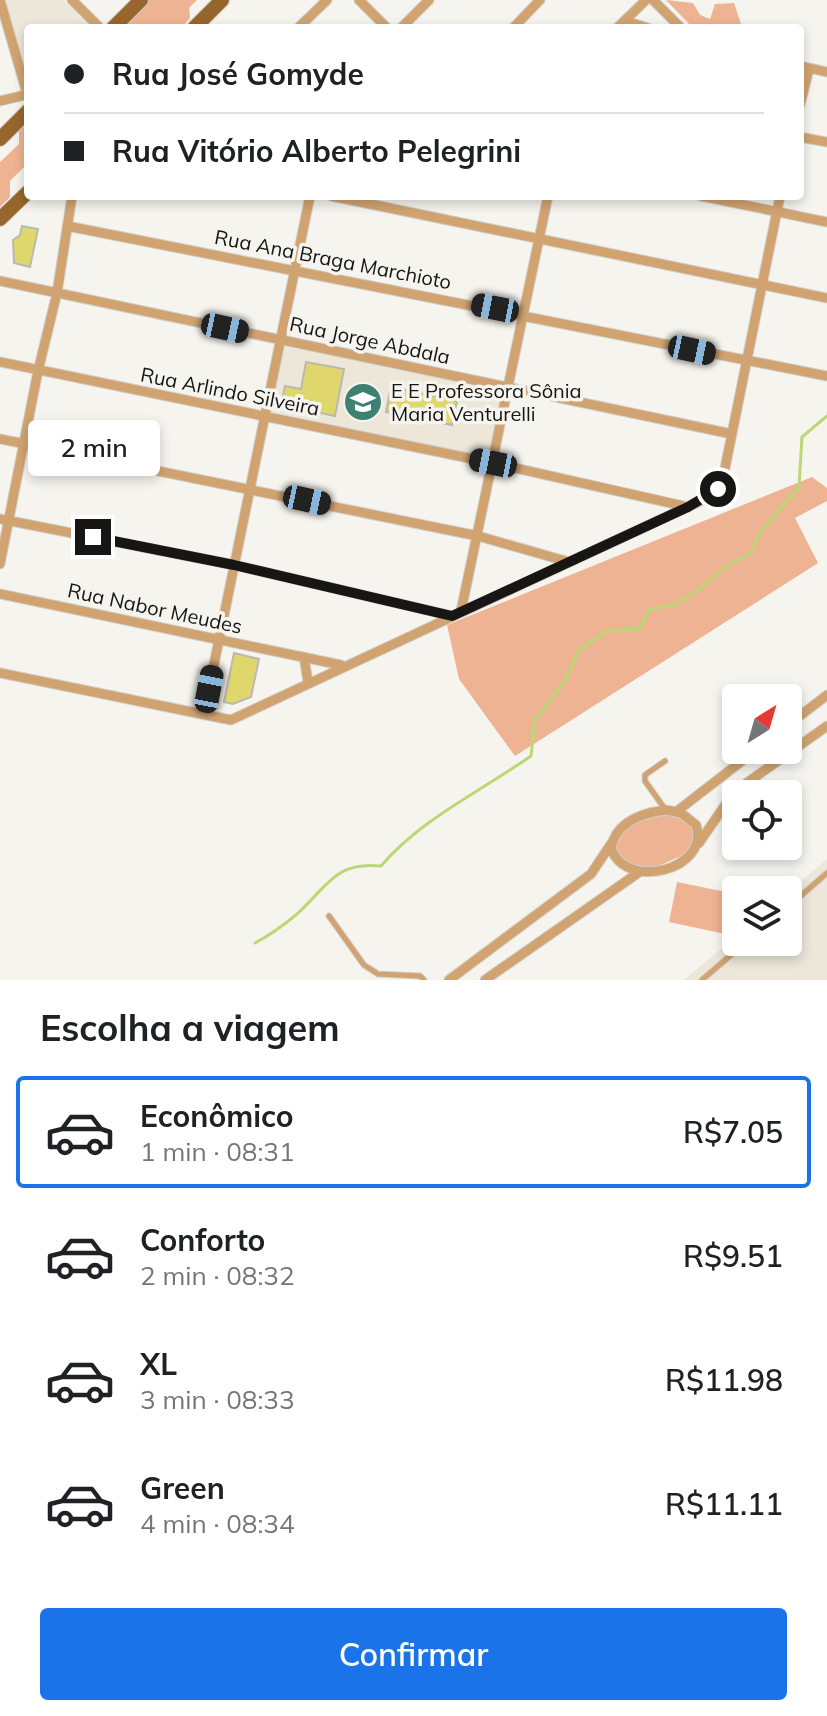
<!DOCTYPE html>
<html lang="pt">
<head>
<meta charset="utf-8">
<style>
	body { margin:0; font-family:Mulish,sans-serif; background:#f6f6f6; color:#202124; height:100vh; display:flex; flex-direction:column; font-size:30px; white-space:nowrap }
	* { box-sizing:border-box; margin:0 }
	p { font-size:26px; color:#757577 }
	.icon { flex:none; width:44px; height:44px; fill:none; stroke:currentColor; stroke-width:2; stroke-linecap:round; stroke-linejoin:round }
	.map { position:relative; height:980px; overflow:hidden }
	.details { display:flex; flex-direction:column; background:#fff; flex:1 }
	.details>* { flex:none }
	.guide { position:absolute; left:24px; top:24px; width:780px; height:176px; border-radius:8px; box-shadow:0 4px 12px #0003; display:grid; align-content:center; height:176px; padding:0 40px; background:#fff }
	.needle { width:52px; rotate:37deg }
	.buttons { position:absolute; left:722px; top:684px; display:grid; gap:16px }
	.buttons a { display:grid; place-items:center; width:80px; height:80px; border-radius:8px; background:#fff; box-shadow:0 4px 12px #0003; font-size:40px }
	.end { position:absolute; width:36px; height:36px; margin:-18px; border:10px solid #171614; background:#fff; box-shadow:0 0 0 4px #fff }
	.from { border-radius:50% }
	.bubble { position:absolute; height:56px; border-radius:8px; background:#fff; box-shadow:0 4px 12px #0003; font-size:26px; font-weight:600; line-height:56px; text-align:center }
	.car { position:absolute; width:24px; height:48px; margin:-24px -12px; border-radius:10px; box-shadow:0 0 6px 2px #0007; background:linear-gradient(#222 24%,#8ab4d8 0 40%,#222 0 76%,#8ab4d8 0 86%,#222 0) }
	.guide b { display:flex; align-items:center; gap:28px; height:76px; font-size:30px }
	.guide b+b { border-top:2px solid #e0e0e0 }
	.guide i { width:20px; height:20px; background:#202124 }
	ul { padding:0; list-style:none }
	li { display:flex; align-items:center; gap:24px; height:112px; margin:0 16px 12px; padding:0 24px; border:4px solid transparent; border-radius:8px }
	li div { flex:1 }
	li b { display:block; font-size:30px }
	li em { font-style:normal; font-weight:600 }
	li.on { border-color:#1a73e8 }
	li>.icon { width:72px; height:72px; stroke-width:1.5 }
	h2 { padding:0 40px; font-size:36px; line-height:96px }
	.action { display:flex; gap:16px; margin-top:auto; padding:16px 40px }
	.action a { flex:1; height:92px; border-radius:8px; background:#1a73e8; color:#fff; font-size:32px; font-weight:600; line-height:92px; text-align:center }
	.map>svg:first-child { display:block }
</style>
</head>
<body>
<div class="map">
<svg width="827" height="980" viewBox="0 0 827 980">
	<rect width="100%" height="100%" fill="#f6f4ee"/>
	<path fill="#ede7da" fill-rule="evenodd" d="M 5,0 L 64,0 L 91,28 L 28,28 L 28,80 Z
		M 282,346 L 506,390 L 492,459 L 269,411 ZM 306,362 L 344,370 L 335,415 L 297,408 ZM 391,388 L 457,401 L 452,425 L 386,412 Z
		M 827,859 L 827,980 L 684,980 L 736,936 L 736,942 L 788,942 L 788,892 Z"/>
	<path fill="#eeb393" d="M 146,0 L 197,0 L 189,8 L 190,18 L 181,28 L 121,28 Z
		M 666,0 L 693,3 L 700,15 L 710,19 L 715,4 L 734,3 L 741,24 L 755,28 L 693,28 Z
		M 28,119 L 28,163 L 10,181 L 10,197 L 0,207 L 0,162 L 19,144 L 19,129 Z
		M 812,477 L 827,488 L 827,501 L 795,518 L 818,563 L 515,756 L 459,679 L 447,625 Z
		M 666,813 C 682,816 690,820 695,836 L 688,853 L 656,867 L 633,868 L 614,852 C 620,822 640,820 666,813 Z
		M 677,882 L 736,894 L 730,935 L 669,922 Z"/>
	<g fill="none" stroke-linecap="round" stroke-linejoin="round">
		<path stroke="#bbd875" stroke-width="3" d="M 255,943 C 270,935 284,925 297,914 C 327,887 335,861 381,866 C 421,819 481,791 531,756 L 535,720 L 565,681 L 579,650 L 607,631 L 639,629 L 650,609 L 674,605 L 699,590 L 726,566 L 751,553 L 759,534 L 799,487 L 802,437 L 827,416"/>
	</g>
	<path fill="#e0d76c" stroke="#b9b9b2" stroke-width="2" d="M 22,226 L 38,229 L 30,267 L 14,263 L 13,240 L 20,235 Z
		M 306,362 L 344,369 L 335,416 L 297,408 L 298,403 L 282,400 L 285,386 L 301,389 Z
		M 391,387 L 457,401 L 452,425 L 386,412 Z
		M 234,653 L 259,659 L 251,697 L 233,704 L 224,702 Z"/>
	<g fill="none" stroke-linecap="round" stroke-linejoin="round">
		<g stroke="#d2d0cb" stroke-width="7">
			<path id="lane" d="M 665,761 L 645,775 L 645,781 L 665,809
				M 788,907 L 827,873
				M 329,916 L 364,965 L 378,974 L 420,976 L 424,980
				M 702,980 L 746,942"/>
		</g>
		<g stroke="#d2d0cb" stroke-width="11">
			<path id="street" d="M 0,0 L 28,97
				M 72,0 L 100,28
				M 359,0 L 387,28
				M 653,0 L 681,28
				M 625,21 L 648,28
				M 298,28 L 327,0
				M 401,28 L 429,0
				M 513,28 L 540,0
				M 617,28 L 646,0
				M 800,66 L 827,72
				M 0,101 L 25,95
				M 800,105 L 809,69
				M 800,137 L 827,142
				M 331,196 L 827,298
				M 701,196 L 827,222
				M 67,226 L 827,376
				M 0,281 L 732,434
				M 0,362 L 493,463 L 688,507
				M 0,439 L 478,536 L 569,562
				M 0,519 L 234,565 L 452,616
				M 0,564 L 38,371 L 57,293 L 72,196
				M 0,594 L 341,665
				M 461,611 L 548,196
				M 304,657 L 308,682
				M 0,673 L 231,720 L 713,495 L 722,483 L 780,196
				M 204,713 L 310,196
				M 788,725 L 827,695
				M 666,810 L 681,813 L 696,825 C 711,869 626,892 611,848 C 616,822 642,813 666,810 Z
				M 676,812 L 756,750
				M 699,843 L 734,792 L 827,726
				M 449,980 L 591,874 L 611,844
				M 485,980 L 638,873"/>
		</g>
		<g stroke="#d2d0cb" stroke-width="16">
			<path id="primary" d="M 113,28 L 141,0
				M 194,28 L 222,0
				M 0,139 L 28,111
				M 0,219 L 28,192"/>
		</g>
		<use href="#lane" stroke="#d1a371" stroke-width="5"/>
		<use href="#street" stroke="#d1a371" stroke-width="9"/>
		<use href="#primary" stroke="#97662c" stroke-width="14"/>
	</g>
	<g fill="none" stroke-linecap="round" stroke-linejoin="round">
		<path stroke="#171614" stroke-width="10" d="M 93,537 L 234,565 L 452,616 L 688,507 L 718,489"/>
	</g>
	<defs>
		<g id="school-disc" transform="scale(2)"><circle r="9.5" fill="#3e8071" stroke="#f6f4ee"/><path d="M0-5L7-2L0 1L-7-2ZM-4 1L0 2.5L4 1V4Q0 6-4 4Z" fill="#fff"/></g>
	</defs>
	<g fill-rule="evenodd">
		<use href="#school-disc" x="363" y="402"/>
	</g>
	<g text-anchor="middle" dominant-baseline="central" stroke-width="7" stroke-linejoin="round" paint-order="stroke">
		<g font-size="20" fill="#171614" stroke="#f6f4ee">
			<text transform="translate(333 259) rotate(11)">Rua Ana Braga Marchioto</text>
			<text transform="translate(370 340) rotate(12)">Rua Jorge Abdala</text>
			<text transform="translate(230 391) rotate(11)">Rua Arlindo Silveira</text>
			<text transform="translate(155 608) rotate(12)">Rua Nabor Meudes</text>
		</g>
		<g font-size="20" fill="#171614" stroke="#f6f4ee" text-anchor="start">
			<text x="391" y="390">E E Professora Sônia<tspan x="391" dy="23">Maria Venturelli</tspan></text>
		</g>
	</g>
</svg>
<div class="buttons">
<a><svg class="needle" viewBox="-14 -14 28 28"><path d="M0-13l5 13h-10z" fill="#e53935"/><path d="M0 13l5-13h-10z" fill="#757577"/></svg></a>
<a><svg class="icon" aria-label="locate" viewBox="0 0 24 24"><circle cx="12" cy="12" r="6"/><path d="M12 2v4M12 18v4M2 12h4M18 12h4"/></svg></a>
<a><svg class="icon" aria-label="layers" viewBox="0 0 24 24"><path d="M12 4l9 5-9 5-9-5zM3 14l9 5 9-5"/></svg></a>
</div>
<i class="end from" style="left:718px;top:489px"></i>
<i class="end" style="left:93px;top:537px"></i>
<div class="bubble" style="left:28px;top:420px;width:132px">2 min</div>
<i class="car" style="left:495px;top:308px;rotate:281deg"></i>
<i class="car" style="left:225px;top:328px;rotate:102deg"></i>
<i class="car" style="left:692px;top:350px;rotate:102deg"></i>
<i class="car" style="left:493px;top:463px;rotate:281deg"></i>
<i class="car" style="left:307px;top:500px;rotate:102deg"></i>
<i class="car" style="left:209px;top:689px;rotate:11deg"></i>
<div class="guide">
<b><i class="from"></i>Rua José Gomyde</b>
<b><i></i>Rua Vitório Alberto Pelegrini</b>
</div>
</div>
<section class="details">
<h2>Escolha a viagem</h2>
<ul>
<li class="on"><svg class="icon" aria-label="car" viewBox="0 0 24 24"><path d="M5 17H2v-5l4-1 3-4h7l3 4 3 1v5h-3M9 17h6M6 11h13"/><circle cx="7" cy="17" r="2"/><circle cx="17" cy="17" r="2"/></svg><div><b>Econômico</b><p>1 min · 08:31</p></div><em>R$7.05</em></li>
<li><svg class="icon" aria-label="car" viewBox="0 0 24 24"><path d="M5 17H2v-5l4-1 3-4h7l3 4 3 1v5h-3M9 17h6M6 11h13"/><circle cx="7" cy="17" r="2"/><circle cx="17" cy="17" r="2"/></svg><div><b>Conforto</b><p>2 min · 08:32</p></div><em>R$9.51</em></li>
<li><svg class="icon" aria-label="car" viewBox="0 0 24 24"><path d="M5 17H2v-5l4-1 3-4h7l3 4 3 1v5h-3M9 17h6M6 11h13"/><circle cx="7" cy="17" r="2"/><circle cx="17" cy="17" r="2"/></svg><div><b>XL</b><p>3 min · 08:33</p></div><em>R$11.98</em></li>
<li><svg class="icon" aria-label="car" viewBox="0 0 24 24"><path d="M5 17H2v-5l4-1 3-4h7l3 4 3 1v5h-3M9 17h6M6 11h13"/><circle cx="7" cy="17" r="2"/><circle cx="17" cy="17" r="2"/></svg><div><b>Green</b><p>4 min · 08:34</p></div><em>R$11.11</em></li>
</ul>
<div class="action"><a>Confirmar</a></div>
</section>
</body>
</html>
